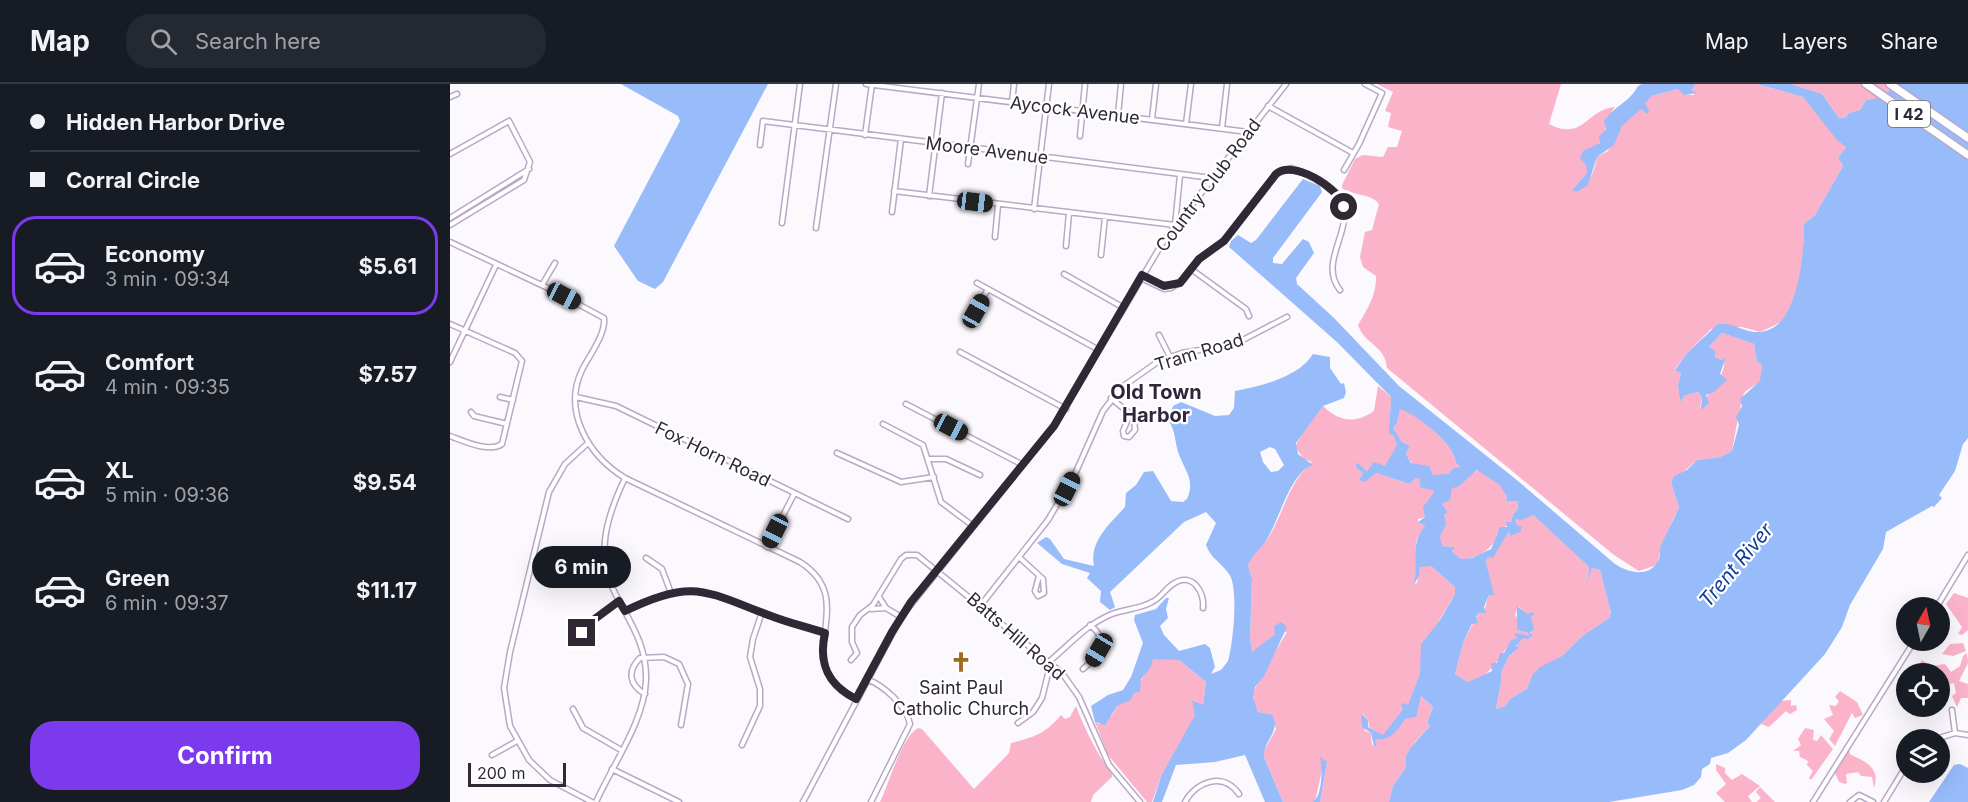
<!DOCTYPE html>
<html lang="en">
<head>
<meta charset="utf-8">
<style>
	body { margin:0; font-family:Inter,sans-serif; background:#242831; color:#f1f3f6; height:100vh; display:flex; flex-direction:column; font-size:22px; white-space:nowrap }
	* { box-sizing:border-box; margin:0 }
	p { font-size:20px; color:#9ea1a6 }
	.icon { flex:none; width:33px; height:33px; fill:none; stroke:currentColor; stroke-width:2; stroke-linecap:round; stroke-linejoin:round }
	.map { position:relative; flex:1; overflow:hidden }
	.side { display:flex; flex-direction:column; background:#171b24; width:450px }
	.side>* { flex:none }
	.guide { display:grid; align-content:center; height:132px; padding:0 30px; background:#171b24 }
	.needle { width:39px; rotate:9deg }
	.buttons { position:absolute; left:1446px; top:513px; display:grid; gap:12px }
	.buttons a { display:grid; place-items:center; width:54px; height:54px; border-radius:50%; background:#171b24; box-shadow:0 6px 24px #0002; font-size:30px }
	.scale { position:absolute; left:18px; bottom:15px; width:98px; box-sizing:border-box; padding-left:6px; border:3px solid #302935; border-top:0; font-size:16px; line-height:21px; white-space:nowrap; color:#302935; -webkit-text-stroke:4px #fff; paint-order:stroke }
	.end { position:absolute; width:27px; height:27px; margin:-14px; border:8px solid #302935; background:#fff; box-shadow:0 0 0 3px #fff }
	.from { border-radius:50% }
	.bubble { position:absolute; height:42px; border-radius:21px; background:#171b24; box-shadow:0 6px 24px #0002; font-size:20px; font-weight:700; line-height:42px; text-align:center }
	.car { position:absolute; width:18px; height:36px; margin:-18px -9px; border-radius:8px; box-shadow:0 0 4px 2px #0007; background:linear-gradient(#222 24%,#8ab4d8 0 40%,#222 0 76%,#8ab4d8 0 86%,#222 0) }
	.guide b { display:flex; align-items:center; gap:21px; height:57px; font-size:22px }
	.guide b+b { border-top:2px solid #363941 }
	.guide i { width:15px; height:15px; background:#f1f3f6 }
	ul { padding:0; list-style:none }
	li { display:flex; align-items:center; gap:18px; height:99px; margin:0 12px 9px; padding:0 18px; border:3px solid transparent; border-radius:24px }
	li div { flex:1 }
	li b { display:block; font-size:22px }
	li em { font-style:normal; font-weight:700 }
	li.on { border-color:#7c3aed }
	li>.icon { width:54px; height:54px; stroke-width:1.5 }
	.button { display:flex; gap:12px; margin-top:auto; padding:12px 30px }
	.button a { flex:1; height:69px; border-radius:24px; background:#7c3aed; color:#fff; font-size:24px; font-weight:700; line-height:69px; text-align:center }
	header { display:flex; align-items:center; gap:36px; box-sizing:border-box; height:84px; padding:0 30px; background:#171b24; border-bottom:2px solid #363941 }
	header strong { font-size:28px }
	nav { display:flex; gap:33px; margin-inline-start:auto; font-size:21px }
	.search { width:420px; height:54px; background:#242831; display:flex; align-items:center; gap:15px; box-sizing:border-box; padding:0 21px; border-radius:24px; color:#9ea1a6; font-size:22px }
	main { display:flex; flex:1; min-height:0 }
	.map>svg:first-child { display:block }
</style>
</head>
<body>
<header>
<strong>Map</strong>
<div class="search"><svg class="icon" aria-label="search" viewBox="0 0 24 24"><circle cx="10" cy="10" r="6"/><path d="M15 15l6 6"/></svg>Search here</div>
<nav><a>Map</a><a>Layers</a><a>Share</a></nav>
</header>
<main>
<section class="side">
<div class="guide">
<b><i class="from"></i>Hidden Harbor Drive</b>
<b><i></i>Corral Circle</b>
</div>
<ul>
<li class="on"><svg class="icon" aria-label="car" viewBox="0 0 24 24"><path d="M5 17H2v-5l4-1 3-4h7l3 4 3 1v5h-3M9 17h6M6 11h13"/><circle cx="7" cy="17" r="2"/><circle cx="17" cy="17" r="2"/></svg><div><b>Economy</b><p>3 min · 09:34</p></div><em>$5.61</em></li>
<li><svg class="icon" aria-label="car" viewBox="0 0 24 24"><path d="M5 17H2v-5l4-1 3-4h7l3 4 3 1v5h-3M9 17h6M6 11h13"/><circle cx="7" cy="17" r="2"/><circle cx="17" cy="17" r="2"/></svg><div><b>Comfort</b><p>4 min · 09:35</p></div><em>$7.57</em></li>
<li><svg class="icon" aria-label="car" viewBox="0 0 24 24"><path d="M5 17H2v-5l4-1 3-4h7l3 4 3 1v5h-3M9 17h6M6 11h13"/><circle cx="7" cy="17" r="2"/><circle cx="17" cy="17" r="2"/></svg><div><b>XL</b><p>5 min · 09:36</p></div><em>$9.54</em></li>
<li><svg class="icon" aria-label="car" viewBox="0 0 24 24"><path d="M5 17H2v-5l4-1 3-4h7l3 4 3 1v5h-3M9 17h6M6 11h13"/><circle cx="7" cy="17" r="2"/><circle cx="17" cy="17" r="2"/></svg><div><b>Green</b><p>6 min · 09:37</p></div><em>$11.17</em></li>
</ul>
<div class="button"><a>Confirm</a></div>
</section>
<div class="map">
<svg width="1518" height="718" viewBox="0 0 1518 718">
	<rect width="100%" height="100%" fill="#fbf8fe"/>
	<path fill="#fbb3c9" d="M 927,0 L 1111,0 L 1099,40 C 1134,58 1136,25 1165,23 C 1155,36 1158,42 1151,56 C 1144,70 1136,69 1137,89 L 1123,105 L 1127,108 C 1140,99 1144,89 1147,73 L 1158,67 L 1172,42 L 1196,17 L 1202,12 L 1228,5 L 1235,10 L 1244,11 L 1242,2 L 1245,0 L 1307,0 L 1353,13 L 1396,63 L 1388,74 L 1393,82 L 1365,131 L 1354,140 C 1354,169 1352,206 1337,231 C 1331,240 1319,244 1310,248 L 1292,243 L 1261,245 L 1237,269 L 1225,285 L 1231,289 L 1228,301 L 1230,317 L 1234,312 L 1248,308 L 1252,313 L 1250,325 C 1258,307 1277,292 1274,274 L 1271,276 L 1265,273 L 1266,267 L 1258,264 L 1272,249 L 1304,260 L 1307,278 L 1312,281 L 1311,297 C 1306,301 1299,304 1295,308 C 1291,312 1284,358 1282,367 L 1270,373 L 1247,376 L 1221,399 L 1229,423 L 1212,459 L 1207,481 L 1189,487 L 1164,471 L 937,284 C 935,261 915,261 908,241 C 917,226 927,210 926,192 L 913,183 L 910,173 L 915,148 L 922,146 L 929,120 C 921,109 902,112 892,104 L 892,101 L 905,75 L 913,71 L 933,73 L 938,63 L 947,63 L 952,47 L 938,43 L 941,29 L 935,27 L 943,8 Z
		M 1341,0 L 1453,0 L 1426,16 L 1416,16 L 1410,26 L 1399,29 L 1395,34 L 1389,34 L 1372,10 Z
		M 928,302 L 941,313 L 940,337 L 948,361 L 936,382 L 923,380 L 917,387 L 907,378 L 913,389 L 909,396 L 915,397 L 926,389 L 960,400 L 966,394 L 970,394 L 975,402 L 986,407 L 976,419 L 976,433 L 968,435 L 968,438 L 975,442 C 972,448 966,454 966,460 C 965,471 967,491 964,500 L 967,499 L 970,482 L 981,482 L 1005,503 L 1005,510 L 972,565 L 970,589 L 958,622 L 954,619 L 953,625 L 933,652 L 919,643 L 918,636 L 912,629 L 915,647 L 921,649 L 922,661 L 926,660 L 925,655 L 943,649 L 955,635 L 964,633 L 971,612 L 983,623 L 977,639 L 980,642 L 964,659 L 956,672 L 956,683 L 943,702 L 939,718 L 870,718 L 877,678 L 873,681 L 865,718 L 833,718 L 814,673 L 814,667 L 826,645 L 821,630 L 808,628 C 806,622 803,616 803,610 C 804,604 832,556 837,548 L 825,550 L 802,569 L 800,554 L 802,495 L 798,481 C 802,470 814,461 820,451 C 835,425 838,400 862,378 L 854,375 L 845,363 L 853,348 L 873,322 C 890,338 905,340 924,327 Z
		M 950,324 C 968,332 1004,359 1006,379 L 1012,383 C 1004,384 1001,390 994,391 C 980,394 961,382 956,370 L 960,362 L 952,358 L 943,344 L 947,340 Z
		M 1028,386 L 1051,401 L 1057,413 L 1056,416 L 1068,417 L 1068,425 L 1063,430 L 1061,438 L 1047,449 C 1045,465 1027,475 1011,475 L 1001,466 L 1005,463 L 991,462 L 990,453 L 994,431 L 998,428 L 992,420 L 1002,404 Z
		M 1083,431 L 1137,481 L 1139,484 L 1137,497 L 1142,484 L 1150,486 L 1161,529 L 1159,534 L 1131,553 L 1112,572 L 1084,590 L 1077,605 L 1061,614 L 1055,622 L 1046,625 L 1051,599 L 1051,589 L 1059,572 L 1068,565 L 1066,560 L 1072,554 L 1079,554 C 1087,539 1081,533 1068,522 L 1065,531 L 1068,535 L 1067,546 L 1078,549 L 1079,552 L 1064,552 L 1069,554 C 1048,564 1049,591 1018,598 L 1005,590 L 1014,556 L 1029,529 L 1034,528 L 1039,510 L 1043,511 L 1036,478 L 1038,473 L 1043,473 L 1058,449 L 1067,441 L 1065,435 Z
		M 1504,509 L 1518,514 L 1518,546 L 1512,551 L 1508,550 L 1512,543 L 1496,520 Z
		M 1513,559 L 1516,567 L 1503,572 L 1492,570 L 1500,560 Z
		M 1517,569 L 1518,579 L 1509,597 L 1518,600 L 1518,614 L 1511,614 L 1507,623 L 1502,612 L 1506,609 L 1504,599 L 1494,601 L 1497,613 L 1491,615 L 1490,590 L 1464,589 L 1472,576 L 1481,582 L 1495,580 L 1501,588 L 1510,582 L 1513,572 Z
		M 714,574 L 729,576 L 756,598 L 753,622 L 743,616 L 746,631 L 711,692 L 702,718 L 697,718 L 658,671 L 645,638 L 649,640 L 662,631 L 667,622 L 684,609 L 703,575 Z
		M 1390,607 L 1407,618 L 1413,631 L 1405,634 L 1402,629 L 1385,662 L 1379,655 L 1384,647 L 1374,635 L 1383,631 L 1379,621 L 1386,622 L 1389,617 L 1385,613 Z
		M 1341,616 L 1341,622 L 1346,621 L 1347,626 L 1340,630 L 1336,627 L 1319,643 L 1311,640 L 1330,617 Z
		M 626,622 C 635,646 646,668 662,690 L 662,693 L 643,711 L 641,718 L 430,718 C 439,700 451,654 468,644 L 472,645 L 524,705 L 559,669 L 561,659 C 585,653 595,650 611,631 L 615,635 L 620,633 Z
		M 1355,644 L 1364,646 L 1363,656 L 1367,657 L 1371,651 L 1383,665 L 1361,696 L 1359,694 L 1363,687 L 1357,681 L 1358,677 L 1350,673 L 1349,667 L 1343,667 L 1351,661 L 1348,655 Z
		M 1399,665 L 1400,670 C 1415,678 1431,683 1424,704 L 1422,693 L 1411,692 L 1408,688 L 1396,690 L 1397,699 L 1395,700 L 1389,698 L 1384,687 Z
		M 1266,680 L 1275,684 L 1275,689 L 1282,696 L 1292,690 L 1310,702 L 1298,712 L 1302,718 L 1275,718 L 1266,709 L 1276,700 L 1266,686 Z
		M 1310,703 L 1325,718 L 1306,718 L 1311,714 L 1306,708 Z"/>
	<path fill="#98bbfa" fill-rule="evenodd" d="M 171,0 L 318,0 L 213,198 L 205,205 L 188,197 L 164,162 L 230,37 L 228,32 Z
		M 1192,0 L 1245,0 L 1242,6 L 1246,9 L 1234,11 L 1228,5 L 1202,12 L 1195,19 L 1199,27 L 1197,30 L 1191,25 L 1172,42 L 1164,61 L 1147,73 L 1138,101 L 1127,108 L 1122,106 L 1137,89 L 1136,81 L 1130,74 L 1133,67 L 1150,59 L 1149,53 L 1156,45 L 1154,37 C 1164,22 1180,18 1188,2 Z
		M 1307,0 L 1341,0 L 1372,10 L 1389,34 L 1395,34 L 1399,29 L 1410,26 L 1416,16 C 1428,15 1438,11 1445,0 L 1518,0 L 1518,354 L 1513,360 L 1505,387 L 1489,411 L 1492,414 L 1484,423 L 1482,422 L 1436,448 L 1433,465 L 1400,521 L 1392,543 L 1375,570 L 1296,656 L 1278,669 L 1261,674 L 1260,680 L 1252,685 L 1251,693 L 1244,701 L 1232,706 L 1159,718 L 939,718 L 943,702 L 956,683 L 956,672 L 961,663 L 980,642 L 977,639 L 983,623 L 971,612 L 966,633 L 955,635 C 947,647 940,658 925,655 L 927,661 L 924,662 L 921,649 L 912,643 L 911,629 L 918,636 L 918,643 L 933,651 L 953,625 L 951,620 L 954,619 L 958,621 L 970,589 L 971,560 L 990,536 L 1005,510 L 1005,503 L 981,482 L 970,483 L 969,492 L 963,502 C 970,483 958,462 975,442 L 968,438 L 975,433 L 973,423 L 985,407 L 970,403 L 970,394 L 966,394 L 960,400 L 926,389 L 915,398 L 909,396 L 913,389 L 906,383 L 907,378 L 917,387 L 924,378 L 935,382 L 947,361 L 944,352 L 939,349 L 941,313 L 888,259 L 779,163 L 781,157 L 788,151 L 801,159 L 806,156 L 853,95 L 870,102 L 872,108 L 823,174 L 823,179 L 832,180 L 853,155 L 859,158 L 864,169 L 846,194 L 847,200 L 884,234 L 949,302 L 1068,397 L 1165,480 C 1177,488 1197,494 1207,479 C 1211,474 1209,467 1211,461 C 1216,449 1224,436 1229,423 L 1221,399 L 1224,392 L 1237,386 L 1247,376 L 1270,373 L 1282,367 L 1289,341 L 1286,333 L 1292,322 L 1290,315 L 1310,297 L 1312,281 L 1307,278 L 1304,260 L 1272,249 L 1259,263 L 1266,267 L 1265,273 L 1271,276 L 1276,273 L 1270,290 L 1277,296 L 1264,308 L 1256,311 L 1259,319 L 1251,326 L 1252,313 L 1248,308 L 1234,312 L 1230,318 L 1228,301 L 1231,289 L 1225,286 L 1237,269 L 1268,240 C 1283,238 1295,249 1309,248 C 1349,247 1354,168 1354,140 L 1365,131 L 1393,82 L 1388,74 L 1396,63 L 1387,56 L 1353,13 ZM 950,325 C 968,332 1004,359 1006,379 L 1011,383 L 1004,384 L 998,390 L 983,391 L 979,382 L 961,379 L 956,370 L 960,362 L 952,358 L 943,344 L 947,340 ZM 1027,386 L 1050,401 L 1057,413 L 1056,417 L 1068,417 L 1068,425 L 1063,430 L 1061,438 L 1056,438 L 1057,443 L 1050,443 L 1041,465 L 1022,474 L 1011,475 L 1002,467 L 1005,463 L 992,462 L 990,453 L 996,440 L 994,431 L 998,428 L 992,420 L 1000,416 L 1002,404 L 1008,403 ZM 1083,431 L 1137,481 L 1139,484 L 1137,499 L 1142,484 L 1150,486 L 1161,529 L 1159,534 L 1131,553 L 1112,572 L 1090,583 L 1083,590 L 1077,605 L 1061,614 L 1055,622 L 1046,625 L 1051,599 L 1051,589 L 1059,572 L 1069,564 L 1066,562 L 1073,554 L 1078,555 L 1083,551 L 1080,549 L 1084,545 L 1081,533 L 1085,530 L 1080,528 L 1079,531 L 1067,522 L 1067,546 L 1078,549 L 1079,552 L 1066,549 L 1064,552 L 1068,554 L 1061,556 L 1054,569 L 1050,569 L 1047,579 L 1041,579 L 1042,587 L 1018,598 L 1005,590 L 1014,556 L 1022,540 L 1028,539 L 1026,533 L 1029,529 L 1036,529 L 1034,523 L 1039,511 L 1044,511 L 1036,478 L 1038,473 L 1043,474 L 1058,449 L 1060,448 L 1060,452 L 1070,448 L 1072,443 L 1067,441 L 1065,435 L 1072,436 Z
		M 863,270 L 880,273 L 880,284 L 891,300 L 894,299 L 896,308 L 894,314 L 873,322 L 846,359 L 848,370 L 863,381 C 841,387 829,436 817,455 C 812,464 802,471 798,481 L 802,495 L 800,554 L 802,568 L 825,550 L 824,542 L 831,538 L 837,543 L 814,592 L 805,603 L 803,613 L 808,628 L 821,630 C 833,645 813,657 814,673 L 833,718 L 815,718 L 795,671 L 765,678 L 726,681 L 712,718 L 703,718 L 711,692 L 745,631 L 742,616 L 753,621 L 756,598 L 729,576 L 703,575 L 701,583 L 691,595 L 690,607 L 684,609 L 681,616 L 667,622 L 655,641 L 645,638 L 641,622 L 658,611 L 673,606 L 681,593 L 693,559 L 684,536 L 685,531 L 706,525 L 716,514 L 719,514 L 716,525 L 718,534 L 710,542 L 714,551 L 729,567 L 755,560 L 760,564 L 765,583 L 761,590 L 771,586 L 778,577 C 783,561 789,503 779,490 C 771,478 761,475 756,461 L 766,439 L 756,428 L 734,438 L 660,508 L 665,523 L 660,526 L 650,518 L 651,507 L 637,494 L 640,489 L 612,480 L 587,459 L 596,453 L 600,455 L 614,475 L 644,482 C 639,457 660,440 675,423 L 676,409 L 686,401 L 694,388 L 703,387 L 721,417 L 733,418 L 737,415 C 745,397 736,388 730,373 C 724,360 727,348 718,336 L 723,322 L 731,318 L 765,332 L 779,331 L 784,324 L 785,307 C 810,302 848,294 863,270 ZM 820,363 L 825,365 L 834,381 L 828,387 L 821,388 L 813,378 L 810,368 Z
		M 870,673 L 877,678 L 870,718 L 863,718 C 872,713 873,684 870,673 Z
		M 1510,680 L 1518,684 L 1518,718 L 1479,718 L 1504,681 Z"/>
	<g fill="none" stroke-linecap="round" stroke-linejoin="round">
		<g stroke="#b9a8c6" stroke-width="7">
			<path id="minor" d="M 416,0 L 798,48
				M 0,13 L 7,10
				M 562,18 L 564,0
				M 818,22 L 903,69
				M 668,31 L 671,0
				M 702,35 L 706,0
				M 736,40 L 741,0
				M 772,44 L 777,0
				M 415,51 L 422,0
				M 630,52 L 635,0
				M 310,61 L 313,37 L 762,94
				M 0,70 L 59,37 L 80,78 L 74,96 L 0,141
				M 518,80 L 529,0
				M 894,86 L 909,60 L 932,9 L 915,0
				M 444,107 L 725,141 L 730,91
				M 479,112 L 492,9
				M 584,125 L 599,0
				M 442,128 L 451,55
				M 0,134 L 79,85
				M 332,139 L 350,0
				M 366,144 L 386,0
				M 545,153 L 548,121
				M 0,158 L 100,205 L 154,234 C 156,250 139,272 132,286 C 112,328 139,372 175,394 L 350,478 C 414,519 334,577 406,615
				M 616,162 L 619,129
				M 651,171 L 655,133
				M 741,185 L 796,225 L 799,232
				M 614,190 L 674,224
				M 692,191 L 709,200 L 721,202
				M 691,194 L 714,205 L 721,204 L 734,195 L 749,175 L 774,157 L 826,90 L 841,84 C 946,118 858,166 890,206
				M 527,199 L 649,266
				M 92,201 L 105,179
				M 522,232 L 538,205
				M 0,240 L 65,269 L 72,277 L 52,360 C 39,369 14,357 0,352
				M 709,251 L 720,273
				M 510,268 L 616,325
				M 0,278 L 46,181
				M 50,313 L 63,316
				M 126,313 L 166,322 L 398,435
				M 661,314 L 680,330
				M 456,320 L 573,381
				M 21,328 L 24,332 L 57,340
				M 680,330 L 684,334 L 685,346 L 679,353 L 674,352 L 673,347 Z
				M 433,340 L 473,361 L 491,418 L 523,442
				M 138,359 L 115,380 L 99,408 L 60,568 L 54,604 L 60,642 L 79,676 L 100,696 L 142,718
				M 387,369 L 451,398 L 484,393
				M 479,375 L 496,375 L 530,391
				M 317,463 L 344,410
				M 196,474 L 212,485 L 221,509
				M 570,474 L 593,495 L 594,509 L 588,512 L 585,507 L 589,492
				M 429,513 L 436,524
				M 531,521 L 598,436 L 625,390 L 653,327 L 672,303 L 709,277 L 732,269 L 785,260 L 837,233
				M 1486,524 L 1518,471
				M 421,525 L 436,524 L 451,533
				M 175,527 C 244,493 256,508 321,532 C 339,539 357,543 375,549
				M 131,554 L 138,540 L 169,517
				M 401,576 L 407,569 L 402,558 L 402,543 L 410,531 L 423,521 L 451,475 L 456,471 L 467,471 L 612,589 L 629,613 L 659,681 L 690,718
				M 600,577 C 620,560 637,540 662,530 C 675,525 690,525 702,518 C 711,514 715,505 723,500 C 742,487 755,508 753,524
				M 633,585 C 649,572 660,556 640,541
				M 417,595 C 434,602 456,621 460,640 L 421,718
				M 195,610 C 179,601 177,587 190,574 L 214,573 L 229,580 L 238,600 L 231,641
				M 123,625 L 133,644 L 171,666
				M 1502,626 L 1505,649
				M 568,639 L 583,628 L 592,614 L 601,578
				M 1483,656 L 1505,649 L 1518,651
				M 292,661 L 310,622 L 310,605 L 300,573 L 303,555 L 312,528
				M 42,671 L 67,657
				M 162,685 L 229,718
				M 146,718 C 162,682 195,636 196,596 C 197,562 181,540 166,511 C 144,471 157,432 175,394
				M 353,718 L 451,533 L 604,342 L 713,158 L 836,0
				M 735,718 C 746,698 773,687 789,710
				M 1363,718 L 1465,556
				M 1400,718 L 1409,711 L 1423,718
				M 1434,718 L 1456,682"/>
		</g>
		<g stroke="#b9a8c6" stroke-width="10">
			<path id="highway" d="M 1416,0 L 1518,71
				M 1440,0 L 1518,54"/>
		</g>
		<use href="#minor" stroke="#fff" stroke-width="4"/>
		<use href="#highway" stroke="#fff" stroke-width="7"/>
	</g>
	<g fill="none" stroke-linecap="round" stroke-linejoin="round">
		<path stroke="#302935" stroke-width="8" d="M 132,549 L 138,540 L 169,517 L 175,527 C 244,493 256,508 321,532 C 339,539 357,543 375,549 C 368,580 378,601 406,615 L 442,548 L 461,518 L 604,342 L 692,191 L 714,202 L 730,199 L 749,175 L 774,157 L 826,90 C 843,75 889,104 894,123"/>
	</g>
	<defs>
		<g id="church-bare" transform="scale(1.62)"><path d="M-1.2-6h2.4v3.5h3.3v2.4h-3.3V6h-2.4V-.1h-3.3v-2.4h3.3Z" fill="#9d6a1f" stroke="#fff" stroke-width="2.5" paint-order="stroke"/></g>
	</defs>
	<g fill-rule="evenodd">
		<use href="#church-bare" x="511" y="578"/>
	</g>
	<g text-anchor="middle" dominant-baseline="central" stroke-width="4.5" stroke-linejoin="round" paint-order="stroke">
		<rect fill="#fff" stroke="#6e6972" stroke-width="1.5" x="1438" y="17" width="42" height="26" rx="4.5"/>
		<g font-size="16" font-weight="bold" fill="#302935">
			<text x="1459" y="30">I 42</text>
		</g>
		<g font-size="18" fill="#302935" stroke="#fff">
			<text transform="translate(625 26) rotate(7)">Aycock Avenue</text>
			<text transform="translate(537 66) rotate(7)">Moore Avenue</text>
			<text transform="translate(758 101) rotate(-53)">Country Club Road</text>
			<text transform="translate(749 268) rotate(-17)">Tram Road</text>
			<text transform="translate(263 370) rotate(26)">Fox Horn Road</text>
			<text transform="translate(566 552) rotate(41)">Batts Hill Road</text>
		</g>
		<g font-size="18" fill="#302935" stroke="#fff">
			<text x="511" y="603">Saint Paul<tspan x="511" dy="21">Catholic Church</tspan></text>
		</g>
		<g font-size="20" font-weight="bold" fill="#32243c" stroke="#fff">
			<text x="706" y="308">Old Town<tspan x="706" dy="23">Harbor</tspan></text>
		</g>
		<g font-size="20" font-style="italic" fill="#113d95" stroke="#fff">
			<text transform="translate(1286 481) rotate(-50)">Trent River</text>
		</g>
	</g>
</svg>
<div class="buttons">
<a><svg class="needle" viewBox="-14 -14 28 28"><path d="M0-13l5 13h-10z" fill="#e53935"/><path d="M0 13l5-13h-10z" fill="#9ea1a6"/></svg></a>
<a><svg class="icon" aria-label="locate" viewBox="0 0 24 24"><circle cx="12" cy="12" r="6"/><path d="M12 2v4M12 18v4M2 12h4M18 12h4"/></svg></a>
<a><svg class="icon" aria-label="layers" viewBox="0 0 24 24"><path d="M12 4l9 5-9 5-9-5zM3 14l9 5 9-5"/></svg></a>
</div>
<div class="scale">200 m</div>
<i class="end from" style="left:894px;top:123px"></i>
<i class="end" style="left:132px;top:549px"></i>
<div class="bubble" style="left:82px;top:462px;width:99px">6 min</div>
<i class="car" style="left:525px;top:118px;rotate:97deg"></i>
<i class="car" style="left:114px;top:212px;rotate:118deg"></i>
<i class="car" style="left:526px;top:227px;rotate:29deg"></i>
<i class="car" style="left:501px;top:343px;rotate:118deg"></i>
<i class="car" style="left:617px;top:405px;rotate:27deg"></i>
<i class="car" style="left:325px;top:447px;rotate:206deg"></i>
<i class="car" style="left:649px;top:566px;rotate:211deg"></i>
</div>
</main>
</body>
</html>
